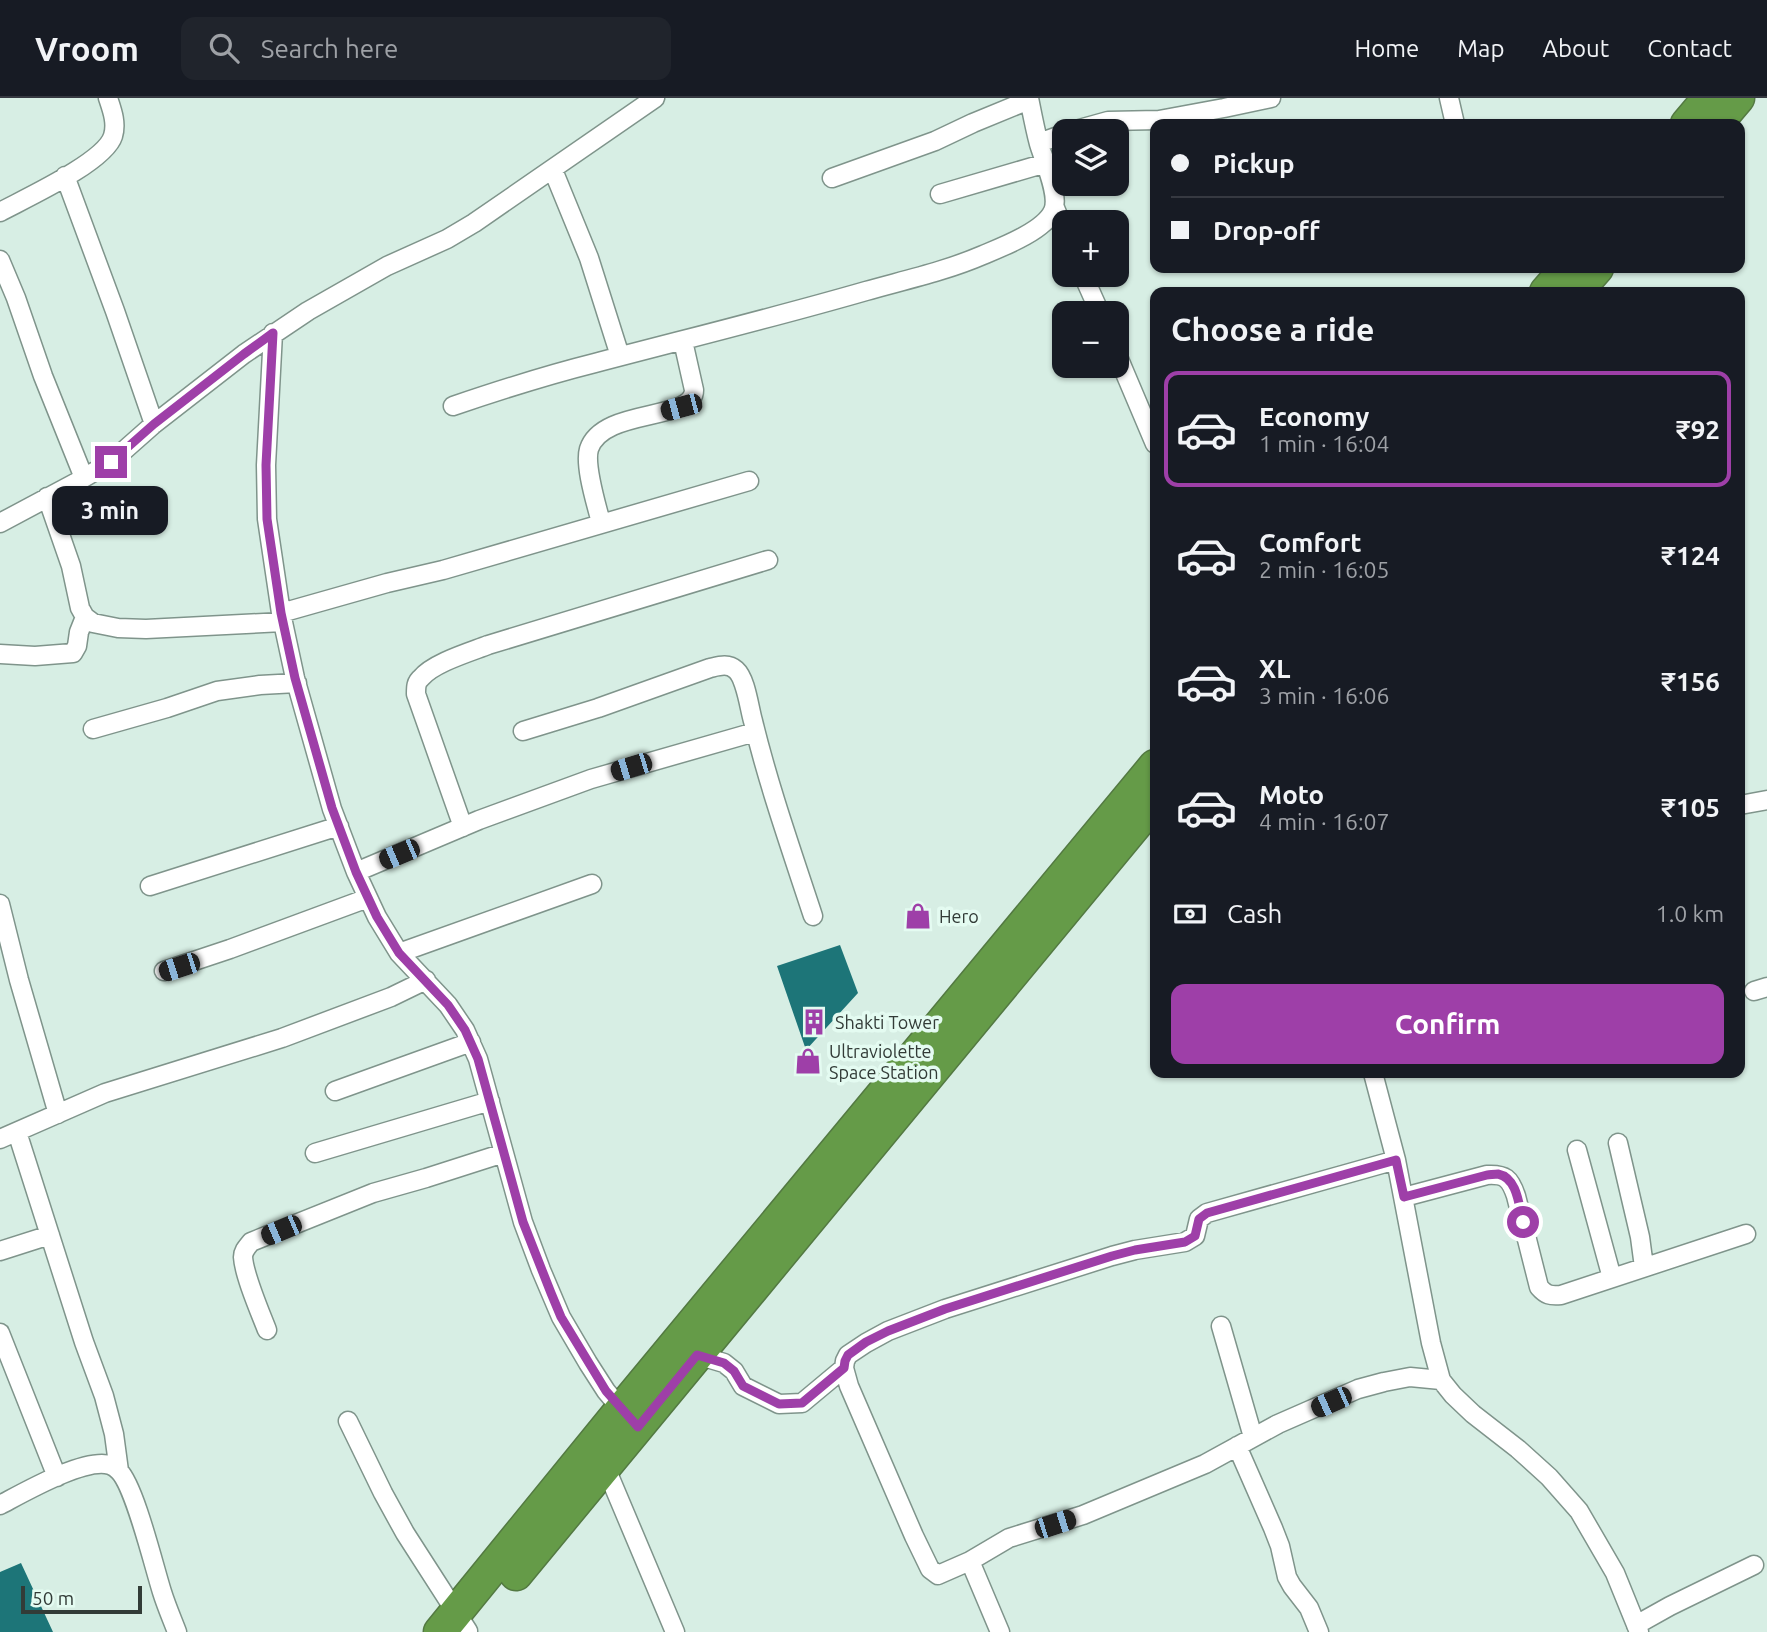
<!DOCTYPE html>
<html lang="en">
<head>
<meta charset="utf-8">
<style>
	body { margin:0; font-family:Ubuntu,sans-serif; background:#20242c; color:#f1f3f6; height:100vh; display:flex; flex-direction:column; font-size:26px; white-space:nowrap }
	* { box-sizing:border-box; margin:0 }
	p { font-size:23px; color:#9ea1a6 }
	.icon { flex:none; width:38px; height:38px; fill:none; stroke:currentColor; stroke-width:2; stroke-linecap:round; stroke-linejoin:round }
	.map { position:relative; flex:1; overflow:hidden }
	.sheet { position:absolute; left:1150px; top:189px; width:595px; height:791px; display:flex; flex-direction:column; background:#171b24; border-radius:14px; box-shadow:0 2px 5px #0004 }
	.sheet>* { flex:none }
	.hud { position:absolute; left:1150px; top:21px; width:595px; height:154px; border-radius:14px; box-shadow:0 2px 5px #0004; display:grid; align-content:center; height:154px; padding:0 21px; background:#171b24 }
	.tools { position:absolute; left:1052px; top:21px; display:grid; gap:14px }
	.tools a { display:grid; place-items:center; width:77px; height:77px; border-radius:14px; background:#171b24; box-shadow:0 2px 5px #0004; font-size:35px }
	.scale { position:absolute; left:21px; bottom:18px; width:121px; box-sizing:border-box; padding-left:7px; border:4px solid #323b37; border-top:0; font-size:19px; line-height:24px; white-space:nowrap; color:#323b37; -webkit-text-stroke:5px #e4fbf1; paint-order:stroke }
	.end { position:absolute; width:32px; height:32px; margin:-16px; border:9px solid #9e3fa8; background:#fff; box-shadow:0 0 0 4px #fff }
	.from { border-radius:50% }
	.bubble { position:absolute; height:49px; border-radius:14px; background:#171b24; box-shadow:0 2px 5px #0004; font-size:23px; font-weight:700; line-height:49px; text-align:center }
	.car { position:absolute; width:21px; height:42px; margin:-21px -10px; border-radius:9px; box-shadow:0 0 5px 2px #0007; background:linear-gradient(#222 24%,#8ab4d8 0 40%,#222 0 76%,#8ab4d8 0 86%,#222 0) }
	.hud b { display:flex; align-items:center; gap:24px; height:66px; font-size:26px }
	.hud b+b { border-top:2px solid #363941 }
	.hud i { width:18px; height:18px; background:#f1f3f6 }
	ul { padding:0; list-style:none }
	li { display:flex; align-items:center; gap:21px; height:116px; margin:0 14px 10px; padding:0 7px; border:4px solid transparent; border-radius:14px }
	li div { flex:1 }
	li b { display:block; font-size:26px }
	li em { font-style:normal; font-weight:700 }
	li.active { border-color:#9e3fa8 }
	li>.icon { width:63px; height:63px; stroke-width:1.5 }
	h2 { padding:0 21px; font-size:32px; line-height:84px }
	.pay { display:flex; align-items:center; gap:18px; height:77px; padding:0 21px; font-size:26px }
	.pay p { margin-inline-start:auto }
	.action { display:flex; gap:14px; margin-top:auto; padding:14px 21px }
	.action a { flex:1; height:80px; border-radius:14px; background:#9e3fa8; color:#fff; font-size:28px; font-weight:700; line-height:80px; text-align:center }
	header { display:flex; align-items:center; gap:42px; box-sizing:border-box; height:98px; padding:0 35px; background:#171b24; border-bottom:2px solid #363941 }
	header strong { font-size:33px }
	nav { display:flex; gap:38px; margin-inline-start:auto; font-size:24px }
	.search { width:490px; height:63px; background:#20242c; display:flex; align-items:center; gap:18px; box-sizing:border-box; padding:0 24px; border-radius:14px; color:#9ea1a6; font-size:26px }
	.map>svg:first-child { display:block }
</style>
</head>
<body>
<header>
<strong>Vroom</strong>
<div class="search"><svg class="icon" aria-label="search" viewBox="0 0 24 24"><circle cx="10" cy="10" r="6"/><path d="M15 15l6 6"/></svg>Search here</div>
<nav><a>Home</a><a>Map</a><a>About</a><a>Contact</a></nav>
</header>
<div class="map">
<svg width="1767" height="1534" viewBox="0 0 1767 1534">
	<rect width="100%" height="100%" fill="#d7eee4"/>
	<path fill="#1d7578" d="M 840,847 L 858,895 L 806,952 L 777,868 Z
		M 21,1465 L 53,1534 L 0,1534 L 0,1474 Z"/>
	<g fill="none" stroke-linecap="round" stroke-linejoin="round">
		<g stroke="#7f948b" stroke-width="21">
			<path id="street" d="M 1449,0 L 1455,26
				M 1072,33 L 1108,23 L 1159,22 L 1224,10 L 1271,0
				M 1039,45 L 1064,36
				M 553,72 L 589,160 L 620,258
				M 65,78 L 115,213 L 154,326
				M 832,80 L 935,43 L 973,25 L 1029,2
				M 940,96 L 1046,65
				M 1055,110 L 1064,132
				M 0,114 C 26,100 105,64 113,38 C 117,25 112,12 108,0
				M 0,162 L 16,200 L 43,278 L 84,380
				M 1083,177 L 1100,215
				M 273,235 L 266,367 L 267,421 L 281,515 L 295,580 L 332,711 L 356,774 L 377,819 L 399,855 L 448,907 L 465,932 L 478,961 L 523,1124 L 541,1172 L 561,1219 L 588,1265 L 606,1293 L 626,1317
				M 1116,254 L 1155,346
				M 453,308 C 500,292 547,277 595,265 C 686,241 776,219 866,193 C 905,182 946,173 983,157 C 1002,149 1044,133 1053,113 C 1060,97 1044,63 1039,46 C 1035,31 1032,15 1029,0
				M 47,399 L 71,468 L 80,510 L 85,519 L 93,525 L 118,530 L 146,531 L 283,524
				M 0,425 L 75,385 L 111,364 L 154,326 L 244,256 L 308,213 L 387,168 L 447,141 L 474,125 L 655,0
				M 601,425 C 597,408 584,368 589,351 C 603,309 694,324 694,292 L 683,243
				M 281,515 L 387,485 L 443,472 L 749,383
				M 0,556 L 35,558 L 73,555 L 77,548 L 79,534 L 85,519
				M 93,631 L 167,610 L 217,593 L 260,587 L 297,585
				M 523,633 L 598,610 L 710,570 C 719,568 728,565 736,572 C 746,581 749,609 753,623 C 769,689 792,754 813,818
				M 1740,707 L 1767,702
				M 463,729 L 416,596 C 416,589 416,584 421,580 C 433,565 470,554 488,547 L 768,462
				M 356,774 L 479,722 L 591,681 L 755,634
				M 150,788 L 339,728
				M 0,806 L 19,882 L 58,1016
				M 399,855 L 592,786
				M 164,873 L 230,851 L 368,800
				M 1754,893 L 1767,889
				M 1373,975 L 1396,1062 L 1431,1245 L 1441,1282 L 1453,1297 L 1473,1316 L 1518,1351 L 1549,1379 L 1579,1413 L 1615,1475 L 1639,1534
				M 335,993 L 471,944
				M 17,1034 L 84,1244 L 104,1298 L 114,1336 L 119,1373
				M 0,1041 L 105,995 L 282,940 L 391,899 L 426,882
				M 1618,1045 L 1640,1139 L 1644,1169
				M 1577,1052 L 1612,1180
				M 315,1055 L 490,1003
				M 1396,1062 L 1207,1115 L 1199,1121 L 1195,1138 L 1185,1144 L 1135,1152 L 1112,1158 L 945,1211 L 888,1233 L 866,1245 L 848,1257 L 845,1263 L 844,1270 L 849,1288 L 914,1438 L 930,1471 L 938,1477 L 970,1463 L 1009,1440 L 1083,1417 L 1205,1366 L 1278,1326 L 1358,1291 L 1384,1284 L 1410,1279 L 1441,1282
				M 1404,1099 L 1487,1077 C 1505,1076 1510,1080 1516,1098 L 1539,1189 C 1546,1197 1550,1198 1561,1197 L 1746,1136
				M 0,1153 L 50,1137
				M 1221,1228 L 1253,1339
				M 267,1232 C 260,1214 244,1177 243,1159 C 243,1153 247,1149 251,1144 L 373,1095 L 426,1080 L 504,1055
				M 0,1235 L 57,1379
				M 697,1257 L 724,1265 L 734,1273 L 743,1288 L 779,1306 L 802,1305 L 844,1270
				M 348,1323 L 383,1395 L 405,1435 L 468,1533
				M 1237,1348 L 1273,1430 L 1280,1448 L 1287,1479 L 1292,1488 L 1309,1510 L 1319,1534
				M 605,1368 L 675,1534
				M 0,1407 C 23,1395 85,1359 110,1367 C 113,1368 116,1370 119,1373 C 135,1389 154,1469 162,1494 C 166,1507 172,1521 177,1534
				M 970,1463 L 1000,1534
				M 1636,1527 L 1670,1508 L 1754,1467"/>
		</g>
		<g stroke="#537942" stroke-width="35">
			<path id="highway" d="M 1687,26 L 1709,0
				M 1716,26 L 1738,0
				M 1546,194 L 1567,170
				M 1576,194 L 1597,170
				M 516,1476 L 1155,703
				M 440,1534 L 621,1312 L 1155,668"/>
		</g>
		<use href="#street" stroke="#fff" stroke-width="18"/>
		<use href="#highway" stroke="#659b48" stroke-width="32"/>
	</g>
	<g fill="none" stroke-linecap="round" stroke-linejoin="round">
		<path stroke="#9e3fa8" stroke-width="9" d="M 111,364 L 154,326 L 244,256 L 273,235 L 266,367 L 267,421 L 281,515 L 295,580 L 332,710 L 356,774 L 377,819 L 399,855 L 448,907 L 465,932 L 478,961 L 523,1124 L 551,1195 L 561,1219 L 606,1293 L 638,1329 L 697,1257 L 724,1265 L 734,1273 L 743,1288 L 779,1306 L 802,1305 L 844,1270 L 845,1263 L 848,1257 L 866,1244 L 888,1233 L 945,1211 L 1112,1158 L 1135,1152 L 1185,1144 L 1195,1138 L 1199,1121 L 1207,1115 L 1396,1062 L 1404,1099 L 1487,1077 C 1490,1077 1494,1076 1498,1076 C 1518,1080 1519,1109 1523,1124"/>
	</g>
	<defs>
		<g id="shop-bare" transform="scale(2.1)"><path d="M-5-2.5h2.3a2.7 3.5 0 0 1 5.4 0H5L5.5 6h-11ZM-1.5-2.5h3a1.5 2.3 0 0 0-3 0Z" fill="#9e3fa8" stroke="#e4fbf1" stroke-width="2.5" paint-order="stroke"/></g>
		<g id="building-bare" transform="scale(2.1)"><path d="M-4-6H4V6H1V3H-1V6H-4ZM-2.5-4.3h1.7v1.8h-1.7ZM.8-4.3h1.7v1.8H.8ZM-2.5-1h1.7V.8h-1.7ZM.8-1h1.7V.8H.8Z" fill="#9e3fa8" stroke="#e4fbf1" stroke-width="2.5" paint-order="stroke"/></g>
	</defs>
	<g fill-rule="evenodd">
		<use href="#shop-bare" x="918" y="818"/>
		<use href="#building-bare" x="814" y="924"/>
		<use href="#shop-bare" x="808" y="963"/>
	</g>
	<g text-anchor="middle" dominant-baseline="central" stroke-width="7" stroke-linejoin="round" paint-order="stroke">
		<g font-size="18" fill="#323b37" stroke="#e4fbf1" text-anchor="start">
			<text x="939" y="818">Hero</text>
			<text x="835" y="924">Shakti Tower</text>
			<text x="829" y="953">Ultraviolette<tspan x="829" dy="21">Space Station</tspan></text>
		</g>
	</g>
</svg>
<div class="tools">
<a><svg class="icon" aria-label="layers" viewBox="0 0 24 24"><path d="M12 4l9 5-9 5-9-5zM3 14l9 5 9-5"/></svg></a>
<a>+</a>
<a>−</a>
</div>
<div class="scale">50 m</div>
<i class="end from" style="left:1523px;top:1124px"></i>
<i class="end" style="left:111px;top:364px"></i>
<div class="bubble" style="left:52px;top:388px;width:116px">3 min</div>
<i class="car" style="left:681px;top:309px;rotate:255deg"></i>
<i class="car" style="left:631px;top:669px;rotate:253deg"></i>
<i class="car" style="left:399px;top:756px;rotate:247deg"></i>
<i class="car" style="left:179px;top:869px;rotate:252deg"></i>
<i class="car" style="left:281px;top:1132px;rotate:247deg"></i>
<i class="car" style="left:1331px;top:1304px;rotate:246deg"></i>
<i class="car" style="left:1055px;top:1426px;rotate:72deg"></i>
<div class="hud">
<b><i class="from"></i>Pickup</b>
<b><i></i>Drop-off</b>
</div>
<section class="sheet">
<h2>Choose a ride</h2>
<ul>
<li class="active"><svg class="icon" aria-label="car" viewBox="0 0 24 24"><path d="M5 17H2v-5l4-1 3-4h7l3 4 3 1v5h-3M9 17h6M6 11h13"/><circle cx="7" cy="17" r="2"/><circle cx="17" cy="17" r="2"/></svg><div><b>Economy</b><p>1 min · 16:04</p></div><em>₹92</em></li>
<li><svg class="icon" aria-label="car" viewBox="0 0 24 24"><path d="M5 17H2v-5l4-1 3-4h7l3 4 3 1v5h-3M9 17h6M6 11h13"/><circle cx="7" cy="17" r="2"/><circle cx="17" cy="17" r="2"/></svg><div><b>Comfort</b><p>2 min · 16:05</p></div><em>₹124</em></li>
<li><svg class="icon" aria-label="car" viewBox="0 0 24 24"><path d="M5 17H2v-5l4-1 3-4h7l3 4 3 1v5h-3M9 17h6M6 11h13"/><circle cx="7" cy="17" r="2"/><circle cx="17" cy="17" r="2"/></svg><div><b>XL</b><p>3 min · 16:06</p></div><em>₹156</em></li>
<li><svg class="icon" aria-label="car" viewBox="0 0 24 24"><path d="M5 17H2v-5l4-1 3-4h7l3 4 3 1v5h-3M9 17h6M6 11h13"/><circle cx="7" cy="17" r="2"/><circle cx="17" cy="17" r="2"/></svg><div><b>Moto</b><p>4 min · 16:07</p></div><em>₹105</em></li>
</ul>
<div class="pay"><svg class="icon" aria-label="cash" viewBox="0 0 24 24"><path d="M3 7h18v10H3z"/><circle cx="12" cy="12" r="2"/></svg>Cash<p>1.0 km</p></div>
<div class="action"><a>Confirm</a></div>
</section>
</div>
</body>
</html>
